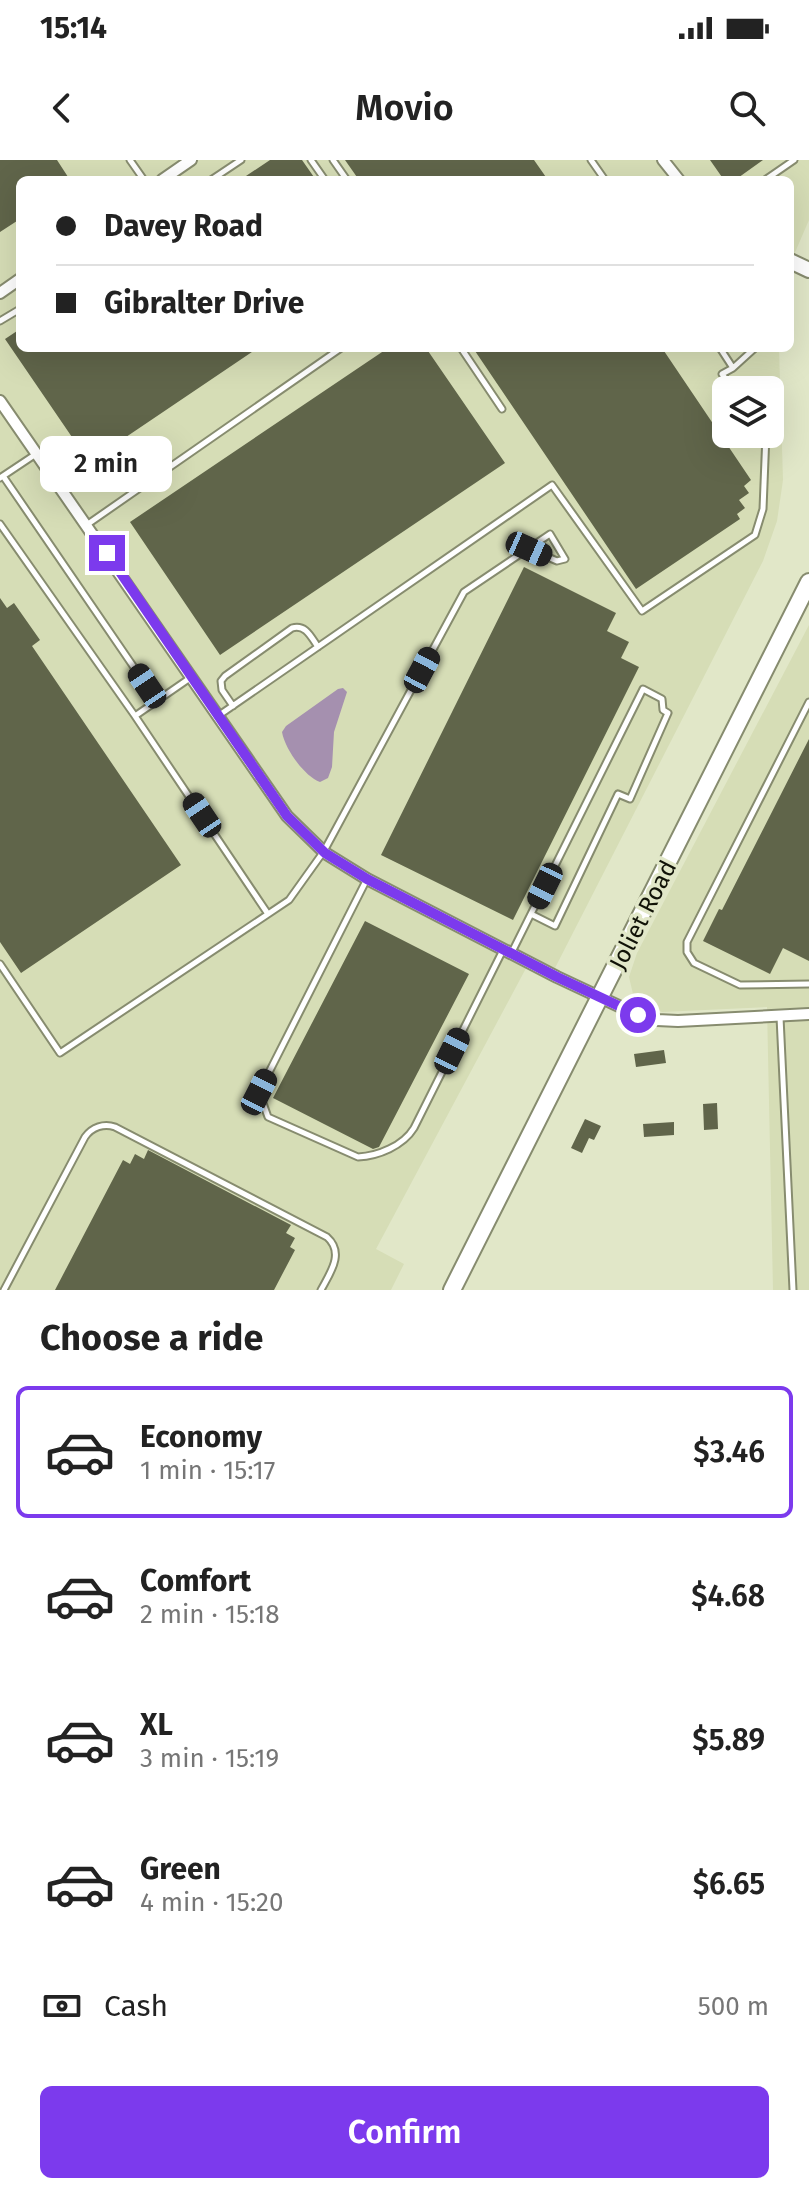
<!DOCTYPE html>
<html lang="en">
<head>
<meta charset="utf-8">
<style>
	body { margin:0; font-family:"Fira Sans",sans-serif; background:#f2f2f2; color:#222; height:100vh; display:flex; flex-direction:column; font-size:30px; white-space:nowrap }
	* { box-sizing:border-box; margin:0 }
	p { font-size:26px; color:#767676 }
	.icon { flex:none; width:44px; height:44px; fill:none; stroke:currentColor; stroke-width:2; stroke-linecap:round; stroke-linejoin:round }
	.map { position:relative; height:1130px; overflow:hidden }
	.sheet { display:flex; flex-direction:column; background:#fff; flex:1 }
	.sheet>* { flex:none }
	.top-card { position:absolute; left:16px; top:16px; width:778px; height:176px; border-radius:12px; box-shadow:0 8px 32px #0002; display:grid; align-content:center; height:176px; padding:0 40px; background:#fff }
	.buttons { position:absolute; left:712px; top:216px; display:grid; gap:16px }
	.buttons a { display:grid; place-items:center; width:72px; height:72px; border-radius:12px; background:#fff; box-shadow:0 8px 32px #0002; font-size:40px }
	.end { position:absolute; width:36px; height:36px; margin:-18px; border:10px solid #7c3aed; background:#fff; box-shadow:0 0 0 4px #fff }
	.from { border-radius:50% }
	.bubble { position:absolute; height:56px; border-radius:12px; background:#fff; box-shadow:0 8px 32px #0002; font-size:26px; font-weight:600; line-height:56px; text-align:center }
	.car { position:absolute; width:24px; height:48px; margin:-24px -12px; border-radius:10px; box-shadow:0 0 6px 2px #0007; background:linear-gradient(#222 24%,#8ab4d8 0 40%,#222 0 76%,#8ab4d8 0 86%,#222 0) }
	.top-card b { display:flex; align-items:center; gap:28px; height:76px; font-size:30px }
	.top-card b+b { border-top:2px solid #e0e0e0 }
	.top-card i { width:20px; height:20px; background:#222 }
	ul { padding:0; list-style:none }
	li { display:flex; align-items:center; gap:24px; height:132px; margin:0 16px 12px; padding:0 24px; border:4px solid transparent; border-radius:12px }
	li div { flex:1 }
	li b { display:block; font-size:30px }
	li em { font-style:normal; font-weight:600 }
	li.selected { border-color:#7c3aed }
	li>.icon { width:72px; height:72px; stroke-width:1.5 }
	h2 { padding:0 40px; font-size:36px; line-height:96px }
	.pay { display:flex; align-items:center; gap:20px; height:88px; padding:0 40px; font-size:30px }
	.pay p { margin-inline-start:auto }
	.button { display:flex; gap:16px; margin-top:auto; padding:16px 40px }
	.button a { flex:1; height:92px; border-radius:12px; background:#7c3aed; color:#fff; font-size:32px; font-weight:600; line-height:92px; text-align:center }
	.status { display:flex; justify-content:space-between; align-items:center; height:56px; padding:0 40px; background:#fff; direction:ltr }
	.status svg { height:22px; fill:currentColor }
	header { display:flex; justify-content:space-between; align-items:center; height:104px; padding:0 40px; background:#fff; font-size:36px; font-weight:600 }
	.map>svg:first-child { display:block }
</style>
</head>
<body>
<div class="status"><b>15:14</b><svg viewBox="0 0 49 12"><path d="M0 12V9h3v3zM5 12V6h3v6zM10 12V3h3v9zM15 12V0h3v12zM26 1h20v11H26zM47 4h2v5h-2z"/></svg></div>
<header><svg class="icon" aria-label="back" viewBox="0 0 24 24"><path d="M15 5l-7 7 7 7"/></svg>Movio<svg class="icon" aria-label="search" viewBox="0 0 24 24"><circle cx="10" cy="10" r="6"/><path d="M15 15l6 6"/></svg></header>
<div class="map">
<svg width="809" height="1130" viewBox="0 0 809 1130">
	<rect width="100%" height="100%" fill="#e1e7c8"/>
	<path fill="#d6ddb6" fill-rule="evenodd" d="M 0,0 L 809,0 L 809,60 L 790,104 L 790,20 L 20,20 L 20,188 L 779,188 L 783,320 L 777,361 L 763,401 L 555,808 L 532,797 L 376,1089 L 404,1104 L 391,1130 L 0,1130 ZM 726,230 L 770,230 L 770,274 L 726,274 Z
		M 809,465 L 809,1130 L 773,1130 L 767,847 L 662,852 L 639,842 L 633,834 L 629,817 L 637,793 Z"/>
	<path fill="#a590af" d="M 343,528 L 347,532 L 334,572 L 332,607 L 328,618 L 320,622 C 304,616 285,589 282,572 L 286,566 L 338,529 Z"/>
	<path fill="#60654a" d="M 0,0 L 57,0 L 70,20 L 20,20 L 20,59 L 0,72 Z
		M 270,0 L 302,0 L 316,20 L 240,20 Z
		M 345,0 L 534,0 L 548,20 L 359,20 Z
		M 710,0 L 763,0 L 735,20 L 724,20 Z
		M 20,169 L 20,188 L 258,188 L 89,302 L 5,179 Z
		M 388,188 L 426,188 L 505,303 L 220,495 L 130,362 Z
		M 473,188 L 662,188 L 751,320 L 744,326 L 749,333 L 739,340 L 745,348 L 737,354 L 740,359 L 636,429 Z
		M 524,407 L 616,453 L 607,471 L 629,482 L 621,498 L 639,507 L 513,760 L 381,695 Z
		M 0,438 L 7,448 L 14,443 L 40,480 L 32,486 L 181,705 L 21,813 L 0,782 Z
		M 809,579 L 809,801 L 783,788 L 770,814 L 703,781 L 719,749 L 722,750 Z
		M 365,761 L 469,814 L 379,987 L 373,989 L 273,938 Z
		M 664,890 L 666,903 L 636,907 L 634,894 Z
		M 717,943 L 718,969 L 704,970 L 703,944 Z
		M 585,959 L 601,966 L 594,980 L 589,978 L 582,993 L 571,988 Z
		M 674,962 L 674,975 L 644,977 L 643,964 Z
		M 148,990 L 291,1065 L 286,1073 L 295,1078 L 290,1087 L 295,1090 L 274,1130 L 55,1130 L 123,1000 L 130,1004 L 135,994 L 144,999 Z"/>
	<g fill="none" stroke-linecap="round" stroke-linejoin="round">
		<g stroke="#878c6f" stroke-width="9">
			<path id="lane" d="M 130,0 L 144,20
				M 311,0 L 325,20
				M 333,0 L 347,20
				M 591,0 L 605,20
				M 211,20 L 241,0
				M 765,20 L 794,0
				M 0,161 L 20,149
				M 461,188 L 502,249
				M 720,188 L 733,208
				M 734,230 L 722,214 L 733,208 L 755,188
				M 3,316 L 157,541
				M 0,318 L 36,294
				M 0,364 L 135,556 L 190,518
				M 88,364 L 341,188
				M 809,542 L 687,782 L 687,792 L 694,803 L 740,825 L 809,824
				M 233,546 L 222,530 L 221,521 L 225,516 L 292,468 C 306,464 311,477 318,487
				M 135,556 L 268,754
				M 218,556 L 552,325 L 642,451 L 755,375 L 763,349 L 766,274
				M 367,719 L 259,932 L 268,957 L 358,997 C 378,996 403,986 414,968 L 503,790
				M 512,792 L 643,529 L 662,539 L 663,550 L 668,553 L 630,639 L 618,634 L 555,766 L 531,754
				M 0,804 L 60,893 L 289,740 L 324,691 L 464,432 L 550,374 L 565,399 L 557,401 L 529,389
				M 780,857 L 793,1130
				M 4,1130 L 85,977 C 92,967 104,963 115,967 L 327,1077 C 345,1093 330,1113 321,1130"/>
		</g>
		<g stroke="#878c6f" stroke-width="14">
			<path id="street" d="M 663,0 L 679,20
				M 162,20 L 191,0
				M 0,133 L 20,119
				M 0,241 L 287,656 L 325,693 L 367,719 L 557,817 L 638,855 L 657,860 L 678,861 L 809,854"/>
		</g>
		<g stroke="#878c6f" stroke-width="18">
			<path id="secondary" d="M 790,101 L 809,110"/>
		</g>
		<g stroke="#878c6f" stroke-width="20">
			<path id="primary" d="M 452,1130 L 809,422"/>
		</g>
		<use href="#lane" stroke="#fff" stroke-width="5"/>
		<use href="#street" stroke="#fff" stroke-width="10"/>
		<use href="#secondary" stroke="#fff" stroke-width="14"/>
		<use href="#primary" stroke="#fff" stroke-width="16"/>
	</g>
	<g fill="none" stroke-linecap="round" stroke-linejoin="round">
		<path stroke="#7c3aed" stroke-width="10" d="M 107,393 L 287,656 L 325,693 L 367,719 L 557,817 L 638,855"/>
	</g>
	<g text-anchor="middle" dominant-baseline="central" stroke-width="7" stroke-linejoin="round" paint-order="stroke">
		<g font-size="24" fill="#101207" stroke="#e1e7c8">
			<text transform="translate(643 755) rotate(-63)">Joliet Road</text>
		</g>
	</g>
</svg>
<div class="buttons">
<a><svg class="icon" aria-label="layers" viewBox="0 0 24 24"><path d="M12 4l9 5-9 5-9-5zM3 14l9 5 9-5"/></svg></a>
</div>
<i class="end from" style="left:638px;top:855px"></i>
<i class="end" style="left:107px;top:393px"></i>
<div class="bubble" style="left:40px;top:276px;width:132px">2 min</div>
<i class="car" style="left:529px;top:389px;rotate:114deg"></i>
<i class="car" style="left:422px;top:510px;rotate:28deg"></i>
<i class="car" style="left:147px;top:526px;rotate:326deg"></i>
<i class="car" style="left:202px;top:655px;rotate:326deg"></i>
<i class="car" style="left:545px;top:726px;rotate:206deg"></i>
<i class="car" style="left:452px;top:891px;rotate:26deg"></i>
<i class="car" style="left:259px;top:932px;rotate:27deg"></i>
<div class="top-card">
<b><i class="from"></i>Davey Road</b>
<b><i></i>Gibralter Drive</b>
</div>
</div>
<section class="sheet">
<h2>Choose a ride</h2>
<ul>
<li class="selected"><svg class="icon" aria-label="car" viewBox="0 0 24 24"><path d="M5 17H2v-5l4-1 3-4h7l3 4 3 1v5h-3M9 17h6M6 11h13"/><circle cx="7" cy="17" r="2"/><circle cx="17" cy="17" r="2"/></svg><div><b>Economy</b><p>1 min · 15:17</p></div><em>$3.46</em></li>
<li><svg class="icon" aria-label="car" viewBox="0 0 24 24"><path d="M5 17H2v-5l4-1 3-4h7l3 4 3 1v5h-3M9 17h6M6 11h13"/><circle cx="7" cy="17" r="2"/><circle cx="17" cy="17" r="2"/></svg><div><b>Comfort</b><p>2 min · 15:18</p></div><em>$4.68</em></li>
<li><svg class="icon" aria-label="car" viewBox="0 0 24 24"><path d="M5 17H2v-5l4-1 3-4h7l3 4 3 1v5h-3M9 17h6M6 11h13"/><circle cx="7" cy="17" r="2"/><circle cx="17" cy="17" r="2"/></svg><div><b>XL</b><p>3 min · 15:19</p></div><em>$5.89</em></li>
<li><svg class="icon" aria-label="car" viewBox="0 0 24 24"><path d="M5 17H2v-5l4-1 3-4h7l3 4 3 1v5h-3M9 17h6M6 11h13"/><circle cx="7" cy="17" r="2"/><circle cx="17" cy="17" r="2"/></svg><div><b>Green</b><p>4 min · 15:20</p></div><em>$6.65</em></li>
</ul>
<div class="pay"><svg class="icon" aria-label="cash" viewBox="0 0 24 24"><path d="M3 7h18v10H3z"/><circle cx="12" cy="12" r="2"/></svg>Cash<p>500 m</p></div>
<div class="button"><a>Confirm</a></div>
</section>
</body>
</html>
